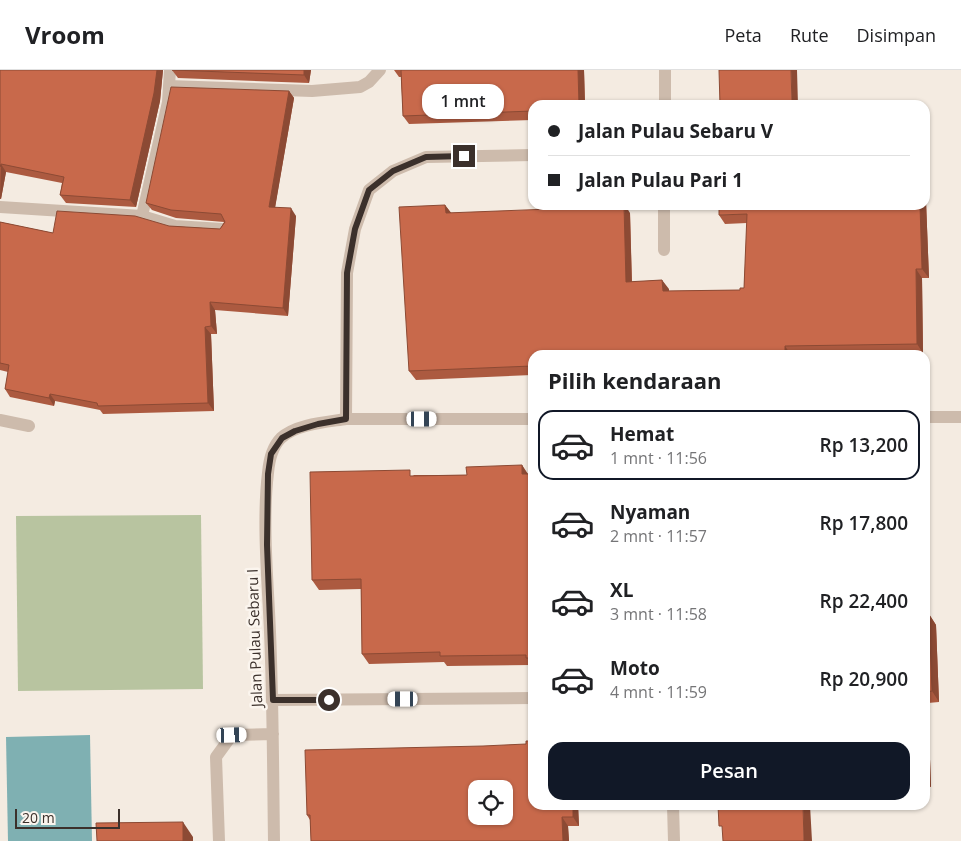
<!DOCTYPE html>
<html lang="id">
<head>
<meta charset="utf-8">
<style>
	body { margin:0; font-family:"Open Sans",sans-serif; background:#f6f6f6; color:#202124; height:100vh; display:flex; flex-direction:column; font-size:19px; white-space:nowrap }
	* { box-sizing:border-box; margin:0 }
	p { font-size:16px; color:#757577 }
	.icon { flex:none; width:28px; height:28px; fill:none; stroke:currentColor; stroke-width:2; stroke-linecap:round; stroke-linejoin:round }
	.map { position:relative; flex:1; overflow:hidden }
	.side { position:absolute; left:528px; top:280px; width:402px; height:460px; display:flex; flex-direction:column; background:#fff; border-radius:15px; box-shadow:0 1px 4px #0004 }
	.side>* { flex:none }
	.guide { position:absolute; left:528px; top:30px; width:402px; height:110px; border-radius:15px; box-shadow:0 1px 4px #0004; display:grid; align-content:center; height:110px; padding:0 20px; background:#fff }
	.buttons { position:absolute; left:468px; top:710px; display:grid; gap:10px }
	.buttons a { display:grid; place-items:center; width:45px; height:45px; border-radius:10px; background:#fff; box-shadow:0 1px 4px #0004; font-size:25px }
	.scale { position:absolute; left:15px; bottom:12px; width:105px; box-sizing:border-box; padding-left:5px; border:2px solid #3b302b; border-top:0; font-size:14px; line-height:18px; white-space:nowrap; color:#3b302b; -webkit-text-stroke:4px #fbf5ee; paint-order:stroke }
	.end { position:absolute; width:22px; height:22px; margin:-11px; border:6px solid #3b302b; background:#fff; box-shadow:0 0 0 2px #fff }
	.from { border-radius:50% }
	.bubble { position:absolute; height:35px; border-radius:15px; background:#fff; box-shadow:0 1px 4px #0004; font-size:16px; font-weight:600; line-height:35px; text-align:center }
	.car { position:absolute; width:15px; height:30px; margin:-15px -8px; border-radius:6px; box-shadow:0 0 4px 1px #0007; background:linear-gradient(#fff 24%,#345 0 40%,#fff 0 76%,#345 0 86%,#fff 0) }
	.guide b { display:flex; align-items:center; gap:18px; height:48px; font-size:19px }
	.guide b+b { border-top:1px solid #e0e0e0 }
	.guide i { width:12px; height:12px; background:#202124 }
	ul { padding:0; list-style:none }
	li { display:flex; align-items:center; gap:15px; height:70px; margin:0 10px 8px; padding:0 10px; border:2px solid transparent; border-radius:15px }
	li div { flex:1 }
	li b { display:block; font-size:19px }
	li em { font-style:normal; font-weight:600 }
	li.selected { border-color:#111827 }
	li>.icon { width:45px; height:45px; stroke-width:1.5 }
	h2 { padding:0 20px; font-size:22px; line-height:60px }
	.button { display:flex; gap:10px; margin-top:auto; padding:10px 20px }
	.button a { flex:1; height:58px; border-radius:15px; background:#111827; color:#fff; font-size:20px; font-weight:600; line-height:58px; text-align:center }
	header { display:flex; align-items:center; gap:30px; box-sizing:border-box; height:70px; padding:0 25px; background:#fff; border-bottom:1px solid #e0e0e0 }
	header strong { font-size:24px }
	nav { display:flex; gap:28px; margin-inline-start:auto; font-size:18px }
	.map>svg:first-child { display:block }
</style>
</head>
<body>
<header>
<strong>Vroom</strong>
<nav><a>Peta</a><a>Rute</a><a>Disimpan</a></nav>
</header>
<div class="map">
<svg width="961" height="771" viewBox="0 0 961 771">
	<rect width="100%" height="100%" fill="#f4ebe1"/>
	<path fill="#b8c4a0" d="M 201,445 L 203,619 L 18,621 L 16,446 Z"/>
	<path fill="#7fb0b2" d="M 90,665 L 92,771 L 8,771 L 6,667 Z"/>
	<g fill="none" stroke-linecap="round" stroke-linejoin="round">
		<path stroke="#cdbbac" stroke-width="12" d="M 169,16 L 312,21 L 360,17 L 369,12 L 380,0
			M 665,35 L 665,0
			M 0,137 L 142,146 L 175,156 L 222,159
			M 142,146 L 168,32 L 170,0
			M 664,180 L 664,135
			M 925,347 L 961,347
			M 346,349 L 347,203 L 355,159 L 369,120 L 393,101 L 426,87 L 532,85
			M 0,350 L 29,356
			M 273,630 L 532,628
			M 673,735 L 674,771
			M 219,771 L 216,687 L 232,665 L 273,664
			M 274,771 C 273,701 273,632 270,562 C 268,513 262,452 268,403 C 269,391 272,377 281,368 C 296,354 327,352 346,349 L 532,349"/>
	</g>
	<path fill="#ac5a40" d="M 0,0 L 163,0 L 160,31 L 136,137 L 66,133 L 60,125 L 62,113 L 6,102 L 1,129 L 0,129 Z
		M 172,0 L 311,0 L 309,13 L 178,8 Z
		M 394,0 L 584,0 L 585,35 L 532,35 L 532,50 L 409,54 L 403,46 L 401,7 L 399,7 Z
		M 289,21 L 294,28 L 275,137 L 296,146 L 288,246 L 215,240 L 217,264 L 211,264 L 214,341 L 103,344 L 100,340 L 55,331 L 54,336 L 10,327 L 5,319 L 8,302 L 0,300 L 0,152 L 53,163 L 169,156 L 220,159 L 224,152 L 176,148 L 152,140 L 146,133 Z
		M 925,129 L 926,131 L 929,208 L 922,208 L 923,283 L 797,285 L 532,285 L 532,305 L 416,310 L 409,301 L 445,135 L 451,143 L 630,143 L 632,212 L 662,210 L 669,221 L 740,220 L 744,218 L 747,153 L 725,154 L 719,145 L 925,135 Z
		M 522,395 L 528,404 L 532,404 L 532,597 L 531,595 L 447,596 L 444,592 L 369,594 L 362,584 L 361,519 L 319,520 L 312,510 L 414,405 L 467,405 Z
		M 925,544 L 929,544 L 936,555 L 939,632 L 928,633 L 931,717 L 925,717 Z
		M 578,735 L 579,756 L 568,756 L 569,771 L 311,771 L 310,750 L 307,745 Z"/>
	<path fill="#8c4a34" d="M 157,0 L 163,0 L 160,31 L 136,137 L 130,130 Z
		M 304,0 L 311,0 L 309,13 L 304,5 Z
		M 578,0 L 584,0 L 585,35 L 579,35 Z
		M 791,0 L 797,0 L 798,35 L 793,35 L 792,33 Z
		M 289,21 L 294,28 L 274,144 L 269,137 Z
		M 1,94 L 6,102 L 1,129 L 0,128 Z
		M 925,129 L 926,131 L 929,208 L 922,199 L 920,135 L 925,135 Z
		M 445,135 L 452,144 L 446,143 Z
		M 624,135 L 625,135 L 630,143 L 632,221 L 626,212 Z
		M 291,138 L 296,146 L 288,246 L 283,238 Z
		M 916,199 L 922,208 L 923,283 L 917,274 Z
		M 662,210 L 669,219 L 669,230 L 663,221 Z
		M 210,232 L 215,240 L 217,264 L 211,256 Z
		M 205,257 L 211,264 L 214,341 L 208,333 Z
		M 785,276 L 791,285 L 785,285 Z
		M 50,324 L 55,331 L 54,336 L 49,328 Z
		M 522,395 L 528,405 L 522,404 Z
		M 925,399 L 925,400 L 928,474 L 925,470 Z
		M 929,544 L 936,555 L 939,632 L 932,621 Z
		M 925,629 L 928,633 L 931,717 L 925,709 Z
		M 573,735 L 578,735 L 579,756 L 573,747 Z
		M 803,735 L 810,735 L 812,771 L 804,771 Z
		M 562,747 L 568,756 L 569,771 L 563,771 Z
		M 183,752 L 193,767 L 193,771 L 183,771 Z"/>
	<path fill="#c8694b" stroke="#8c4a34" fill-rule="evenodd" d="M 0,0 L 157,0 L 154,23 L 130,130 L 60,125 L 64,107 L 1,94 L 0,97 Z
		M 172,0 L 304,0 L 304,5 Z
		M 401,0 L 578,0 L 579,35 L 532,35 L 532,41 L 403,46 Z
		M 719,0 L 791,0 L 792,33 L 794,33 L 795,35 L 720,35 Z
		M 171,17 L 289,21 L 269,137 L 291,138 L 283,238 L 210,232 L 211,256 L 205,257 L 208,333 L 98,336 L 97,333 L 50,324 L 49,328 L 5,319 L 9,295 L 0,293 L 0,152 L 53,163 L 57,141 L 135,146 L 169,156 L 220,159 L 225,152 L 221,144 L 171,140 L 146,133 Z
		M 445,135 L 446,143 L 577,138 L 577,135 L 624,135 L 626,212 L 662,210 L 663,221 L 740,220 L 740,218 L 744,218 L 747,144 L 719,145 L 719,135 L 920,135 L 922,199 L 916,199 L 917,274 L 785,276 L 785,285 L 532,285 L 532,296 L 409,301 L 399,137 Z
		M 522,395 L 522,404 L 532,404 L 532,588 L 526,588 L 526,585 L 440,586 L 440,582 L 362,584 L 361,509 L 312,510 L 310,402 L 410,400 L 410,406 L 467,405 L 466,397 Z
		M 925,544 L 929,544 L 932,621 L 925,622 Z
		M 526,671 L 532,671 L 532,735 L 573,735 L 573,747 L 562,747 L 563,771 L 311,771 L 310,745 L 307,745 L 305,680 L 483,676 L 526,674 ZM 476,719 L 504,719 L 504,746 L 476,746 Z
		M 718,735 L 803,735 L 804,771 L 723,771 L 722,756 L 719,756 Z
		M 183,752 L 183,771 L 97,771 L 96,753 Z"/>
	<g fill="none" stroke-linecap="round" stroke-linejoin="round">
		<path stroke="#3b302b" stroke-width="6" d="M 329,630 L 273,630 L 267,475 L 268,404 L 271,384 L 282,368 L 295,361 L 318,354 L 346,349 L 347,203 L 355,159 L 369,120 L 393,101 L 426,87 L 464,86"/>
	</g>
	<g text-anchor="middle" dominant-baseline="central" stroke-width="5" stroke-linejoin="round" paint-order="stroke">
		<g font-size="15" fill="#3b302b" stroke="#fbf5ee">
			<text transform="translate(254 568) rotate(-92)">Jalan Pulau Sebaru I</text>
		</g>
	</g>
</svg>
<div class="buttons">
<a><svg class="icon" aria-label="locate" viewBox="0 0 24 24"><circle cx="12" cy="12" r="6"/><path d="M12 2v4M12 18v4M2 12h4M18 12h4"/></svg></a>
</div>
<div class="scale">20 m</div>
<i class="end from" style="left:329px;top:630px"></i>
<i class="end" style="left:464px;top:86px"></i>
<div class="bubble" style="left:422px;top:14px;width:82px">1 mnt</div>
<i class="car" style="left:422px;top:349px;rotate:90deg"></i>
<i class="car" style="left:403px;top:629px;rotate:270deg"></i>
<i class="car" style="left:232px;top:665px;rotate:88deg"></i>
<div class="guide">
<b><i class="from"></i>Jalan Pulau Sebaru V</b>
<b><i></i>Jalan Pulau Pari 1</b>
</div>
<section class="side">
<h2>Pilih kendaraan</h2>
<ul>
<li class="selected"><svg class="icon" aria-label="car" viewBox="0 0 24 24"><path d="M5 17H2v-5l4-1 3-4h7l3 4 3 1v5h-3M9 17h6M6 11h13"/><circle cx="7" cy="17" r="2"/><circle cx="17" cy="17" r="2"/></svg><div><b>Hemat</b><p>1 mnt · 11:56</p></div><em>Rp 13,200</em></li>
<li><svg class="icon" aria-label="car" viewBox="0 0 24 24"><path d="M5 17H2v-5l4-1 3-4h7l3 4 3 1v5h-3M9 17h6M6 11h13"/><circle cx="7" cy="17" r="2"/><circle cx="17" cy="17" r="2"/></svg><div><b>Nyaman</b><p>2 mnt · 11:57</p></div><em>Rp 17,800</em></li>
<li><svg class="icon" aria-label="car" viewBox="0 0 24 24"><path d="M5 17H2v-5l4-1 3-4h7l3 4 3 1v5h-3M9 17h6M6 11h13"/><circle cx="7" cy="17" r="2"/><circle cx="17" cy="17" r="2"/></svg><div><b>XL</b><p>3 mnt · 11:58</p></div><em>Rp 22,400</em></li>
<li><svg class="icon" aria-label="car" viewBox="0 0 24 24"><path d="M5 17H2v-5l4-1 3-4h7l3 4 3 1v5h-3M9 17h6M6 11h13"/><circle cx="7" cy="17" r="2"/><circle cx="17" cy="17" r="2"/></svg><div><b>Moto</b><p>4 mnt · 11:59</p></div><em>Rp 20,900</em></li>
</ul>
<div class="button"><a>Pesan</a></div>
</section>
</div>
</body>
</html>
